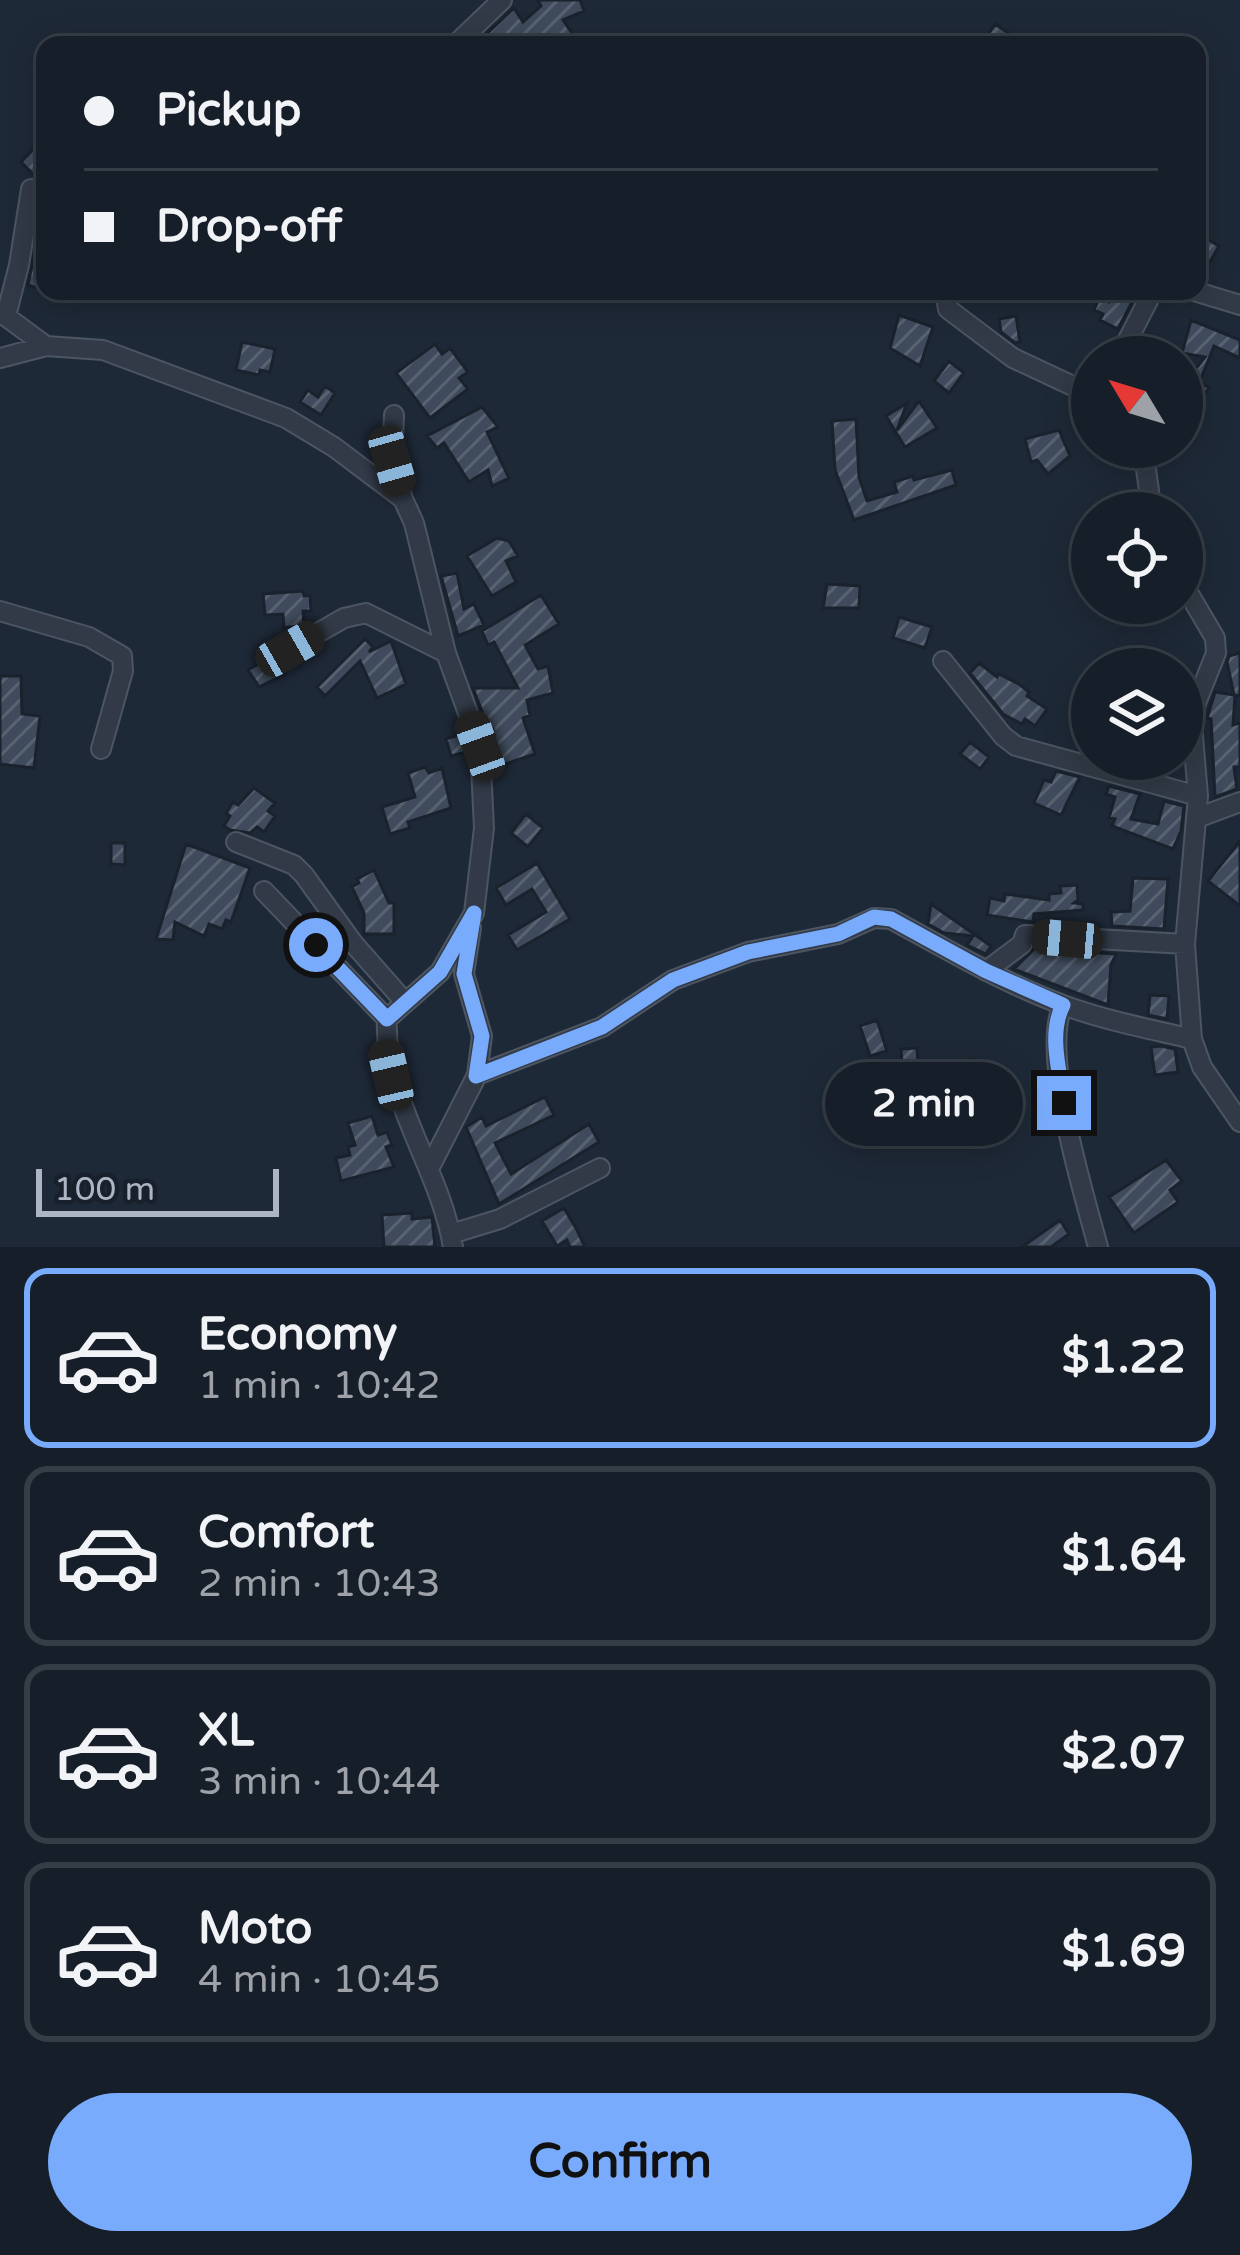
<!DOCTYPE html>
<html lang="en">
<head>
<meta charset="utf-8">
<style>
	body { margin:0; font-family:"Varela Round",sans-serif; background:#1f2731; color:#f1f3f6; height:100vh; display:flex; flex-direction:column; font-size:45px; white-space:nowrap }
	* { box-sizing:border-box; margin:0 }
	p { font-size:39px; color:#9ea2a8 }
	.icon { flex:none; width:66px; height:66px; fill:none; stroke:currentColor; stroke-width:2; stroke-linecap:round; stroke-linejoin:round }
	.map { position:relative; height:1247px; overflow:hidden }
	.side { display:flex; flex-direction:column; background:#161f29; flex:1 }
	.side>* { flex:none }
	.top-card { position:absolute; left:36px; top:36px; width:1170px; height:264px; border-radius:24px; box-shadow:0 6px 30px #0003,0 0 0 3px #353d46; display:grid; align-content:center; height:264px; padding:0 48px; background:#161f29 }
	.needle { width:78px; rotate:308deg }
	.tools { position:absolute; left:1071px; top:336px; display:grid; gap:24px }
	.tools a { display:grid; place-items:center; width:132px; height:132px; border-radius:50%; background:#161f29; box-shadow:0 6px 30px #0003,0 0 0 3px #353d46; font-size:60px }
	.scale { position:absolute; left:36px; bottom:30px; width:243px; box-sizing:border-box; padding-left:12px; border:6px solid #acb5c4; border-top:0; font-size:33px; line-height:42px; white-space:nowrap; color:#acb5c4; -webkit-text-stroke:9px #18202b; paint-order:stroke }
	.end { position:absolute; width:54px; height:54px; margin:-27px; border:15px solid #79abfc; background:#111; box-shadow:0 0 0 6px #111 }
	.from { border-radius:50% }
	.bubble { position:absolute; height:84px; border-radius:42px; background:#161f29; box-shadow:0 6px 30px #0003,0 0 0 3px #353d46; font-size:39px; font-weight:700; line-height:84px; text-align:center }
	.car { position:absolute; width:36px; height:72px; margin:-36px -18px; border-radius:15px; box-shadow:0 0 9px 3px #0007; background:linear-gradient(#222 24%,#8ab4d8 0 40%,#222 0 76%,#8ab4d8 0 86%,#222 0) }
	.top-card b { display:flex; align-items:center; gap:42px; height:114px; font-size:45px }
	.top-card b+b { border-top:3px solid #353d46 }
	.top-card i { width:30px; height:30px; background:#f1f3f6 }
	ul { padding:21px 0 0; list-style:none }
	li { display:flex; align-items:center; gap:36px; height:180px; margin:0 24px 18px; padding:0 24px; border:6px solid #353d46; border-radius:24px }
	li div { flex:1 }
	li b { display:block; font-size:45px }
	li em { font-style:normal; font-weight:700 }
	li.selected { border-color:#79abfc }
	li>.icon { width:108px; height:108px; stroke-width:1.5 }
	.button { display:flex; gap:24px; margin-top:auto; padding:24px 48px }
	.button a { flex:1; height:138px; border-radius:72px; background:#79abfc; color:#111; font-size:48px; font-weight:700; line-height:138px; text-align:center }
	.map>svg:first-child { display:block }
</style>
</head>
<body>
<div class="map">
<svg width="1240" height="1247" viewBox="0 0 1240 1247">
	<defs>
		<pattern id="building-hatch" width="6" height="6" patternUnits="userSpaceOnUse" patternTransform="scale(3)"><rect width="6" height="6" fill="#3f4b5c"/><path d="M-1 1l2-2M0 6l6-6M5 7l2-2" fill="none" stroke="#586372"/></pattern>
	</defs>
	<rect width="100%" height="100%" fill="#1e2937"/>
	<path fill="url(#building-hatch)" stroke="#19222d" stroke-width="3" d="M 538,0 L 580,0 L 584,11 L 563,20 L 580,45 L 475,45 L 514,8 L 523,22 L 541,6 Z
		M 995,24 L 1026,45 L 981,45 Z
		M 45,137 L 45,186 L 21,162 Z
		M 40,224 L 45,225 L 45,291 L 28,285 Z
		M 1202,236 L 1219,246 L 1200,279 L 1197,278 L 1197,244 Z
		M 1113,293 L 1132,302 L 1118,329 L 1100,320 L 1103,314 L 1094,310 L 1099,298 L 1109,302 Z
		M 899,315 L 933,327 L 920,366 L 890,348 Z
		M 1016,316 L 1020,342 L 1015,343 L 1001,332 L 999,319 Z
		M 1191,320 L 1240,340 L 1240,358 L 1214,346 L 1200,381 L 1209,388 L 1182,426 L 1182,386 L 1205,357 L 1182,353 Z
		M 242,342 L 275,349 L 270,372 L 260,370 L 259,375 L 236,370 Z
		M 435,344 L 442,354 L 450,348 L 468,372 L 459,378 L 468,389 L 430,418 L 396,373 Z
		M 949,361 L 964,373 L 949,393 L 934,381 Z
		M 325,386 L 335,393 L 321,415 L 300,402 L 308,390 L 318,397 Z
		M 919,401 L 937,428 L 905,447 L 886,416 L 907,403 L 897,430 Z
		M 482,407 L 498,427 L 487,432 L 509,478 L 492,486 L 488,470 L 469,482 L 444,443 L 437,448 L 427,436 Z
		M 856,419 L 859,477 L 867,501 L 897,492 L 894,482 L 913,476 L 914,480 L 952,470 L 956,485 L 854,520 L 835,470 L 832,421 Z
		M 1059,430 L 1070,456 L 1048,474 L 1037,460 L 1031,462 L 1025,439 Z
		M 497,538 L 509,541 L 518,556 L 506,561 L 516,582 L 492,596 L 467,556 Z
		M 457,573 L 464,609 L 474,604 L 484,625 L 458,636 L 441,576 Z
		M 827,584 L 860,586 L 859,608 L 823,608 Z
		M 303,591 L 304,596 L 310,595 L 311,611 L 303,611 L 304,625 L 284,628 L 283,614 L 265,615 L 263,594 Z
		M 541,595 L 559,624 L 525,645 L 538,669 L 548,666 L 553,693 L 527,700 L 530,715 L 523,718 L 535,754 L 499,766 L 493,729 L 489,730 L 473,688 L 518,688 L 494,642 L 488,645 L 482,631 Z
		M 899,617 L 932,627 L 925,648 L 893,638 Z
		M 365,639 L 373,647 L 369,652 L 391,641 L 406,684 L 377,698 L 360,661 L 325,696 L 317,687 Z
		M 1240,653 L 1240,695 L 1235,696 L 1233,725 L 1240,723 L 1240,767 L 1234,767 L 1237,789 L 1215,797 L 1211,719 L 1207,718 L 1215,692 L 1234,695 L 1227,662 L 1229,656 Z
		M 273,655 L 285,674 L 259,687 L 248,670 Z
		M 979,663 L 997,677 L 999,674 L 1019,684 L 1029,692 L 1027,696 L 1047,709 L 1035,726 L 1025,719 L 1022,724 L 1003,714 L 970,673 Z
		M 0,676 L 21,676 L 22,714 L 40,716 L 34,768 L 0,764 Z
		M 461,734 L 466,752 L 451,756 L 446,739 Z
		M 970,742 L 989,757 L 980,769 L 960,754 Z
		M 425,767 L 429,773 L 442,768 L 451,808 L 408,822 L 410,828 L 390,834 L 382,807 L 415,797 L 408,773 Z
		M 1056,771 L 1080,777 L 1061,815 L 1034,803 L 1044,780 L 1051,782 Z
		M 1109,786 L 1140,794 L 1131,819 L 1158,824 L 1164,801 L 1184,806 L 1181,831 L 1173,849 L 1112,826 L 1115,819 L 1109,818 L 1115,797 L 1106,794 Z
		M 254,788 L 275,803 L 268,811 L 275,816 L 264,832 L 257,827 L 250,833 L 230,830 L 224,826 L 230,816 L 226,813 L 233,802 L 238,805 Z
		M 526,814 L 543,828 L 528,847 L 511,833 Z
		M 1240,841 L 1240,906 L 1208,881 Z
		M 111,843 L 125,843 L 125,865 L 111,864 Z
		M 186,844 L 250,868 L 231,922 L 226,920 L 222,929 L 209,924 L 204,936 L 175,922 L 173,940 L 156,939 Z
		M 537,863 L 570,919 L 517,950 L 508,935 L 546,912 L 532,889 L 506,905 L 496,888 Z
		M 374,870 L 389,903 L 394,903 L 394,934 L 364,934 L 364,913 L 352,887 L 359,883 L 357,879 Z
		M 1133,878 L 1168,879 L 1164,929 L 1112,926 L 1111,912 L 1130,911 Z
		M 1077,885 L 1078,900 L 1074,903 L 1083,904 L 1083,910 L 1034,914 L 1033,922 L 987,915 L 990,898 L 1004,901 L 1005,894 L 1049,900 L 1049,894 L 1061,893 L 1060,886 Z
		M 931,904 L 991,946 L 986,954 L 967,945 L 973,936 L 944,933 L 928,924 Z
		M 1034,949 L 1116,954 L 1111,965 L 1108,1005 L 1014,969 Z
		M 1150,995 L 1169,996 L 1167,1019 L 1148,1015 Z
		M 877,1020 L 887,1051 L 870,1056 L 860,1026 Z
		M 1161,1046 L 1175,1049 L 1178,1072 L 1155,1075 L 1151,1047 Z
		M 917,1048 L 919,1076 L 903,1078 L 901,1049 Z
		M 975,1059 L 978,1078 L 959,1081 L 956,1062 Z
		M 545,1097 L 554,1115 L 495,1143 L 511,1174 L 589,1124 L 599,1142 L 499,1204 L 466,1127 L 482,1117 L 486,1126 Z
		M 372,1116 L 378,1135 L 387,1132 L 392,1145 L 386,1147 L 394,1167 L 341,1181 L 336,1158 L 350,1155 L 348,1147 L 355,1145 L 348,1123 Z
		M 1166,1160 L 1182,1181 L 1170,1190 L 1178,1202 L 1134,1233 L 1109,1197 Z
		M 564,1208 L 577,1230 L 585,1247 L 570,1247 L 567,1240 L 557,1246 L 542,1221 Z
		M 412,1213 L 412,1219 L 432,1217 L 435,1247 L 384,1247 L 382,1215 Z
		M 1060,1220 L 1069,1234 L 1051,1247 L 1022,1247 Z"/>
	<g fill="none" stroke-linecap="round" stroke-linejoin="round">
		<g stroke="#4c5562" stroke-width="22">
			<path id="minor" d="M 455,45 L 502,0
				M 945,291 L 948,309 L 1013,358 L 1092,395
				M 1194,291 L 1240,305
				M 0,312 L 46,346
				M 6,316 L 19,265 L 31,189
				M 1119,357 L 1153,291
				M 0,358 L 46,346 L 103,350 L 286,418 L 334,447 L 403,499 L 414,523 L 446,653 L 480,746 L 484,828 L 474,913 L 440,972 L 387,1019 C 383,1099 440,1168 453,1247
				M 394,415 L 392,461 L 403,499
				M 1143,447 L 1152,513
				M 1182,582 L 1215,638 L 1216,653 L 1196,703 L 1192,724 L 1198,796 L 1185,944 L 1192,1039 L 1202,1067 L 1240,1122
				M 0,611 L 89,637 L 122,656 L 123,671 L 101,749
				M 290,649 L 344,618 L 366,613 L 446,653
				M 943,661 L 1003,736 L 1016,746 L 1198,796
				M 1197,818 L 1240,802
				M 236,842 L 294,865 L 304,875 L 353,943 L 404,1001
				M 264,891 L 387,1019
				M 986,971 L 1022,944 L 1025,935 L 1185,944
				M 1063,1005 C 1040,1053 1084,1194 1098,1247
				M 477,1075 L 602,1027 L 673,980 L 748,952 L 838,934 L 874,918 L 891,919 C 948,950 1005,984 1066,1006 C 1107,1021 1150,1029 1192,1039
				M 430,1167 L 477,1075 L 482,1036 L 464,974 L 471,928
				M 451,1234 L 500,1219 L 600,1168"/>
		</g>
		<use href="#minor" stroke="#323a47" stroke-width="18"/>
	</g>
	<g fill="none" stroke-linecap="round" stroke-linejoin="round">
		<path stroke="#79abfc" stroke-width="15" d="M 316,945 L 387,1019 L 440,972 L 474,913 L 464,974 L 482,1036 L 476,1076 L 602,1027 L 673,980 L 748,952 L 838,934 L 874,917 L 891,919 L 986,971 L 1063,1005 C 1048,1034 1060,1072 1064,1103"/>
	</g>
</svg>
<div class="tools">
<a><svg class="needle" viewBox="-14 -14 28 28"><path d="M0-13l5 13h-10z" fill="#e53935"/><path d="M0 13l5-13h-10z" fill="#9ea2a8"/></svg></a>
<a><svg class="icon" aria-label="locate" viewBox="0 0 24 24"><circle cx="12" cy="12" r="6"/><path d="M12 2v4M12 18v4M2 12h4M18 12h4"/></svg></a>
<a><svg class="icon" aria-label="layers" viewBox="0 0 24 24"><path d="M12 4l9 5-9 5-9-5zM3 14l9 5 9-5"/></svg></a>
</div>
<div class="scale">100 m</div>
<i class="end from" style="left:316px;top:945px"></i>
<i class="end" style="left:1064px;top:1103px"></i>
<div class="bubble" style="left:825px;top:1062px;width:198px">2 min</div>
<i class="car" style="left:392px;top:461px;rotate:164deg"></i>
<i class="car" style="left:290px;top:649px;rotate:60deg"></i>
<i class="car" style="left:480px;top:746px;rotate:340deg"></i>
<i class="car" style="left:1067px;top:939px;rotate:275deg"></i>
<i class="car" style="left:391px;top:1075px;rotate:347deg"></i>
<div class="top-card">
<b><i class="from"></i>Pickup</b>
<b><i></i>Drop-off</b>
</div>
</div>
<section class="side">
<ul>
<li class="selected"><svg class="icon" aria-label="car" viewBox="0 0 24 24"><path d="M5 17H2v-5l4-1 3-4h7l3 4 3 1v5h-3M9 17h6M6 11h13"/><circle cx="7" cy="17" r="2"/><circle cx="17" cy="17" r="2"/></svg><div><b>Economy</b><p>1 min · 10:42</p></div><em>$1.22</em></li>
<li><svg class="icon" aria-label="car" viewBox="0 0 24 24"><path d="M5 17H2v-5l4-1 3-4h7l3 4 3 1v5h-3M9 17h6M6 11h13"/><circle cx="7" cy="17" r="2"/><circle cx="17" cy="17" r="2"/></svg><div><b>Comfort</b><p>2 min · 10:43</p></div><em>$1.64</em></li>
<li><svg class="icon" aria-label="car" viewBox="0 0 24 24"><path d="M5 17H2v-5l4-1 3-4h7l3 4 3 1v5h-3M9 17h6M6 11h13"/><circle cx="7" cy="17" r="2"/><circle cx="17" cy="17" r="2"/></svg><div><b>XL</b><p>3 min · 10:44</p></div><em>$2.07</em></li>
<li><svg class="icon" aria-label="car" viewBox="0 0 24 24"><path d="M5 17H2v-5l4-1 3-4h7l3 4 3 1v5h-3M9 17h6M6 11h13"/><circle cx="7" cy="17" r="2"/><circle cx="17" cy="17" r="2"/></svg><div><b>Moto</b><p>4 min · 10:45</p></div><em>$1.69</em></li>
</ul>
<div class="button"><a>Confirm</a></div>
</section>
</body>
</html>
